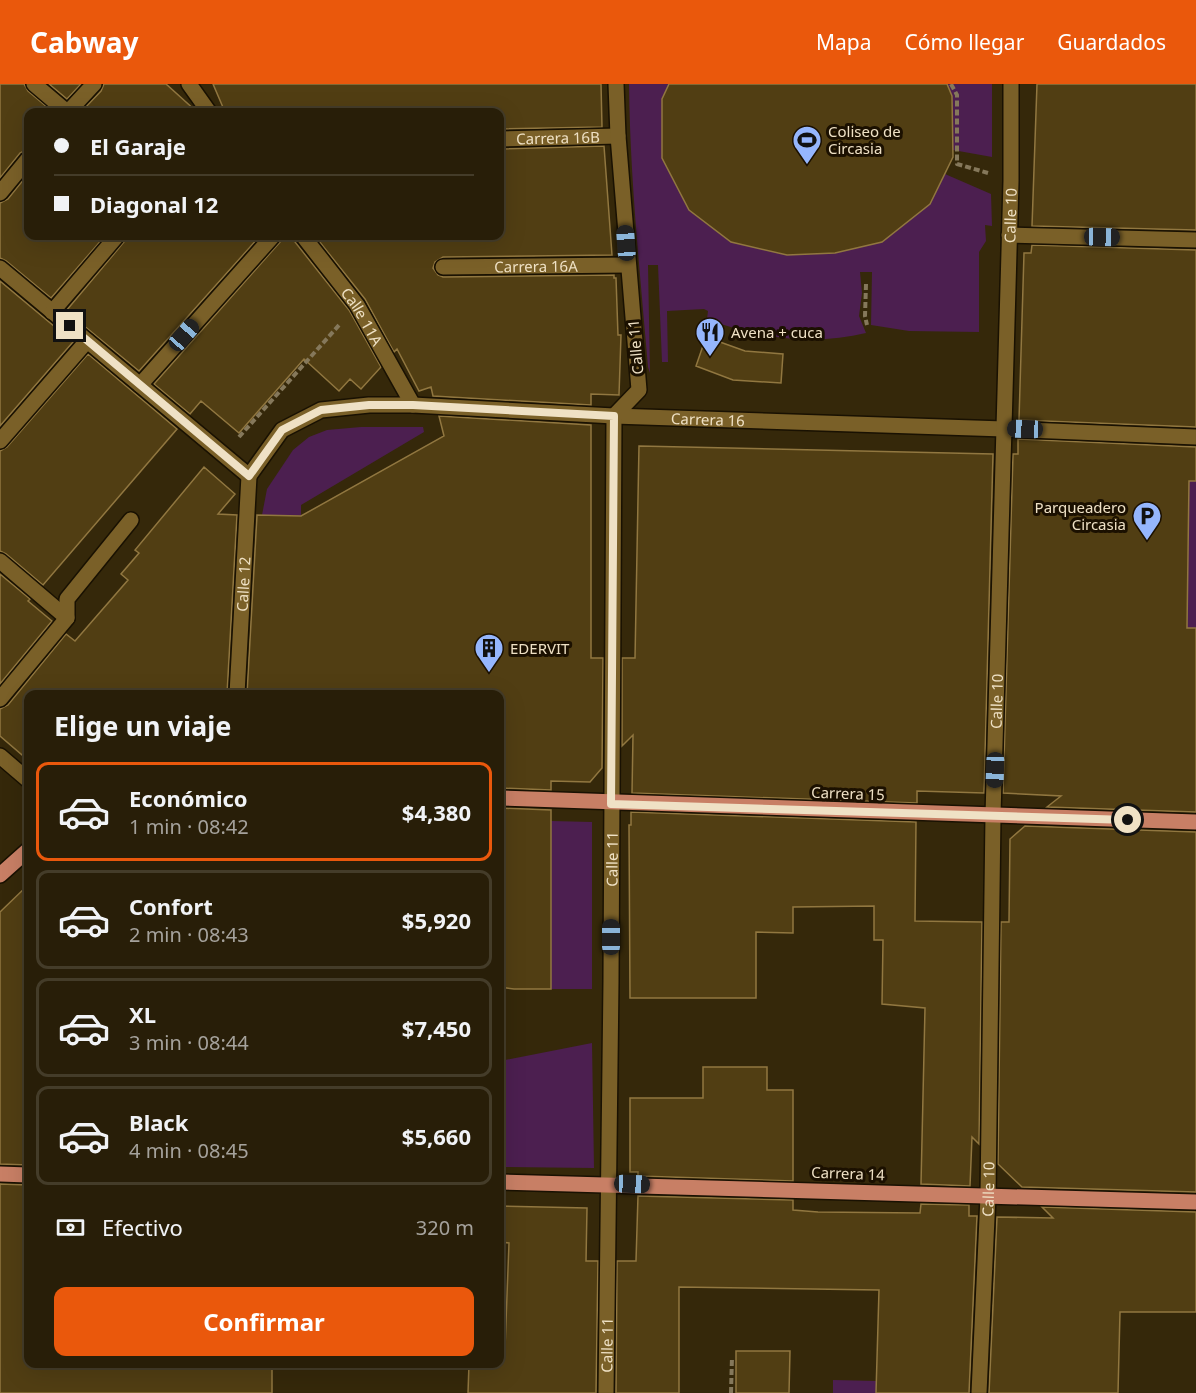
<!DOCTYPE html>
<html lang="es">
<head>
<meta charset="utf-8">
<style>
	body { margin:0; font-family:"Noto Sans",sans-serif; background:#302712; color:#f1f3f6; height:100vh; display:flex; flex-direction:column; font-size:22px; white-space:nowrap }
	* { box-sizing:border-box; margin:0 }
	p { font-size:20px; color:#a5a29c }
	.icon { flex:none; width:33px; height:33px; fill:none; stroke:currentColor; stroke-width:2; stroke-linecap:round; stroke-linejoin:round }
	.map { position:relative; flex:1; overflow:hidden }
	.details { position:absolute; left:24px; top:606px; width:480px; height:678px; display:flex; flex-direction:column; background:#281e08; border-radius:12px; box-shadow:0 6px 24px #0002,0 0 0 2px #443c29 }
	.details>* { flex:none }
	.banner { position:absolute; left:24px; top:24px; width:480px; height:132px; border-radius:12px; box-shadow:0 6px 24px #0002,0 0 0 2px #443c29; display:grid; align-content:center; height:132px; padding:0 30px; background:#281e08 }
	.end { position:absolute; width:27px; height:27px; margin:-14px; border:8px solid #efe1c5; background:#111; box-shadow:0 0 0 3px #111 }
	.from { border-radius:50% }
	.car { position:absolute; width:18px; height:36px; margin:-18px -9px; border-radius:8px; box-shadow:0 0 4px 2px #0007; background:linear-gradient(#222 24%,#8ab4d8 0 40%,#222 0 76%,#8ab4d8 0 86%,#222 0) }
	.banner b { display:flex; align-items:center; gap:21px; height:57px; font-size:22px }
	.banner b+b { border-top:2px solid #443c29 }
	.banner i { width:15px; height:15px; background:#f1f3f6 }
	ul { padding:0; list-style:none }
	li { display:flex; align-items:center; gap:18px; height:99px; margin:0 12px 9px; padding:0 18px; border:3px solid #443c29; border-radius:12px }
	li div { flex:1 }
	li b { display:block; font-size:22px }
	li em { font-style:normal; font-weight:700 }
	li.selected { border-color:#ea580c }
	li>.icon { width:54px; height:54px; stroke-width:1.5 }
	h2 { padding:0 30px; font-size:27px; line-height:72px }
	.pay { display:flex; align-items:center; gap:15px; height:66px; padding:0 30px; font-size:22px }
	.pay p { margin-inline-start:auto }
	.button { display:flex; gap:12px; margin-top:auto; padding:12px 30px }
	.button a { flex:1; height:69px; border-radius:12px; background:#ea580c; color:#fff; font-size:24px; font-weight:700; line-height:69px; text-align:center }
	header { display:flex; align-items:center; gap:36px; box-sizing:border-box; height:84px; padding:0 30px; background:#ea580c; color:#fff }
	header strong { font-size:28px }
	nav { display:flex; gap:33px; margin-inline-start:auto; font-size:21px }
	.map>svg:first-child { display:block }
</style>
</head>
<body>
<header>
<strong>Cabway</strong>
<nav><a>Mapa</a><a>Cómo llegar</a><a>Guardados</a></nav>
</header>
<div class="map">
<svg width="1196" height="1309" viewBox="0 0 1196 1309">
	<rect width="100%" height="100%" fill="#35280a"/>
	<path fill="#4c1f50" d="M 629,0 L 669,0 L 662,15 L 662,74 L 689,126 L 731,158 L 930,120 L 945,90 L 991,110 L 992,142 L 985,141 L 986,157 L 979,168 L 979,248 L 909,247 L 871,241 L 872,188 L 860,188 L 862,209 L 859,232 L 866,249 C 814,262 756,254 707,235 L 708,227 L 704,225 L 667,227 L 668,278 L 662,278 L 658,181 L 648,181 L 650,289 L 648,283 C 640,189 630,94 629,0 Z
		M 947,0 L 992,0 L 992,73 L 953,66 L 952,12 Z
		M 361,343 L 423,343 L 424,348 L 301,421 L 301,432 L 262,431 L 267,405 L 293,366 L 309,353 L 327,346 Z
		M 1189,397 L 1196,397 L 1196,544 L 1187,544 Z
		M 551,737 L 592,738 L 592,905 L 551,905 Z
		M 592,959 L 594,1084 L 500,1083 L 500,977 Z
		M 833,1296 L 877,1297 L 877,1309 L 833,1309 Z"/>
	<path fill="#513e13" stroke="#917740" stroke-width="1.5" d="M 0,0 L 24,0 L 28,7 L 53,28 L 28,28 L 28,65 L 20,69 L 0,94 Z
		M 49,0 L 81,0 L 67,15 Z
		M 104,0 L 166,0 L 197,28 L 81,28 L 101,7 Z
		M 213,0 L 601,0 L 602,43 L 500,45 L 500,28 L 225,28 Z
		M 669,0 L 947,0 L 952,12 L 953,73 L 930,120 L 882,158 L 835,169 L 787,171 L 731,158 L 689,126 L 662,74 L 662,15 Z
		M 1037,0 L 1196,0 L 1196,146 L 1032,142 Z
		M 604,62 L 612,171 L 443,173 L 435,178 L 433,184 L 438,191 L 443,193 L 614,191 L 614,194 L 616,194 L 618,251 L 621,251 L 619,311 L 591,310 L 591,321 L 433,312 L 431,303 L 419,307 L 397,265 L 394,268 L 365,215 L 315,152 L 500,152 L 500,65 Z
		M 28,90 L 28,152 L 105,152 L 51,214 L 6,177 L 0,174 L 0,119 L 8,115 Z
		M 126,152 L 260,152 L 139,287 L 66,227 L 124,158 Z
		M 282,152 L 293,152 L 295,158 L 349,226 L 381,283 L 361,305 L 350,295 L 339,307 L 304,275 L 239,349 L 201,317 L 190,330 L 154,300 L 280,158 Z
		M 1032,161 L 1196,166 L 1196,343 L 1019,336 L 1024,169 L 1031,169 Z
		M 0,197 L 73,258 L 0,342 Z
		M 706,253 L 745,267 L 783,270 L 781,299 L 733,296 L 696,282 Z
		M 88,270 L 177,345 L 43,501 L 6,470 L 0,467 L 0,367 L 7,363 Z
		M 439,332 L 591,341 L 591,574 L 603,574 L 602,684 L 590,698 L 551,697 L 551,706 L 500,704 L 500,610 L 247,610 L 257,431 L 301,432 L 444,352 Z
		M 1018,355 L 1196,363 L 1196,397 L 1189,397 L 1187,544 L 1196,544 L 1196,728 L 1047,723 L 1061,712 L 1003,709 L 1013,370 L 1018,370 Z
		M 639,362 L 993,370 L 984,709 L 917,707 L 917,719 L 632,709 L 633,651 L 622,662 L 622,574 L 635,574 Z
		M 204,383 L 235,410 L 218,430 L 237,431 L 227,610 L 28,610 L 28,676 L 0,652 L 0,625 L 8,621 L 66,550 L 75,557 L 128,496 L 121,490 L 139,469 L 135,466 Z
		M 0,490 L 30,515 L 28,517 L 52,537 L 0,600 Z
		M 500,724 L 551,726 L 551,905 L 514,905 L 500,903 Z
		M 631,728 L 916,738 L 915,837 L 982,838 L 979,1060 L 972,1053 L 970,1102 L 921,1100 L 925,924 L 882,920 L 883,856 L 874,856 L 874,822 L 793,823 L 793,849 L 756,848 L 756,914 L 630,914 L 629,741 L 631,741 Z
		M 1025,742 L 1196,748 L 1196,1108 L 1022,1103 L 998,1080 L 1001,838 L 1009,838 L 1010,755 Z
		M 28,801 L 28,1081 L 0,1080 L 0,828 Z
		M 703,983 L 767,983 L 767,1006 L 793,1006 L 793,1097 L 638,1092 L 638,1088 L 630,1088 L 630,1014 L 703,1014 Z
		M 0,1100 L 28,1101 L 28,1280 L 272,1280 L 272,1309 L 0,1309 Z
		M 638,1112 L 793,1116 L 793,1126 L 818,1128 L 920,1129 L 921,1120 L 969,1121 L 969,1132 L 977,1132 L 969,1309 L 876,1309 L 879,1206 L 679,1203 L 679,1309 L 616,1309 L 617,1177 L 636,1177 Z
		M 500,1122 L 587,1124 L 586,1177 L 598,1177 L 596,1309 L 468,1309 L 469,1280 L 500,1280 L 500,1264 L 505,1264 L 509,1159 L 500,1158 Z
		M 1042,1123 L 1196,1128 L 1196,1228 L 1120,1228 L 1118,1309 L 989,1309 L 997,1133 L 1053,1134 Z
		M 736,1267 L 790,1267 L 789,1309 L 736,1309 Z"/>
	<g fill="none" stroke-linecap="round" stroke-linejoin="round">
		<g stroke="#191102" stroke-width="18">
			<g id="minor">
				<path d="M 34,0 L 67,28"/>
				<path d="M 189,0 L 209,28"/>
				<path d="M 68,28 L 94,0"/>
				<path id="s1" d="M 500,55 L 618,52"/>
				<path d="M 0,109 L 28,75"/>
				<path d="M 1009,151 L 1196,156"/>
				<path id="s2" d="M 303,152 L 357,221 L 413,321"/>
				<path id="s3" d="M 443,183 L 628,181"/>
				<path d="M 0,184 L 249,392"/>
				<path d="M 52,228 L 117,152"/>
				<path d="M 140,301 L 273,152"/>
				<path d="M 0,357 L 87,257"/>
				<path id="s4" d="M 249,392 L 282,346 L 321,326 L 369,321 L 413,321 L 614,332 L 1004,345 L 1196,353"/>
				<path d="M 0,477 L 67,534"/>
				<path id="s5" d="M 237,610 L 249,392"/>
				<path d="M 0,615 L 67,534 L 67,515 L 131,436"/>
				<path d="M 0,672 L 28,696"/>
				<path id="s6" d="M 606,1309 L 611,897 L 614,332 L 639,306 L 618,52 L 616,0"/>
				<path id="s7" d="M 979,1309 L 988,1112 L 993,731 L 1011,97 L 1011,0"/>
			</g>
		</g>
		<g stroke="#191102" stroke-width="18">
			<path id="major" d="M 500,714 L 1196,738
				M 0,791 L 28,766
				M 0,1090 L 28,1091
				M 500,1098 L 1196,1118"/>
		</g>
		<path stroke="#85785b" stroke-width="4" stroke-dasharray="6 3" stroke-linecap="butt" d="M 951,0 L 957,11 L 957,80 L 988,89
			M 866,200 L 865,232 L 867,241
			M 239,353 L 340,240
			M 731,1309 L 732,1273"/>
		<use href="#minor" stroke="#7a6028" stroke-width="15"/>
		<use href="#major" stroke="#c87f65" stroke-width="15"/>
	</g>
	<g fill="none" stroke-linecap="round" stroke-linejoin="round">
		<path stroke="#efe1c5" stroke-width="8" d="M 70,242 L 249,392 L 282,346 L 321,326 L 369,321 L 413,321 L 614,332 L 611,720 L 1128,736"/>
	</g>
	<defs>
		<g id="stadium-pin" transform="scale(1.5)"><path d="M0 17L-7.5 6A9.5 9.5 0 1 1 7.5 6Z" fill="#95b6fd" stroke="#1b1000"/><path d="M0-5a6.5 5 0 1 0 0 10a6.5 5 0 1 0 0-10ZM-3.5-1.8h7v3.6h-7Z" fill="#111"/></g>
		<g id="restaurant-pin" transform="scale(1.5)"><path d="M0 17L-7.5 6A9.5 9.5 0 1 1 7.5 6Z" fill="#95b6fd" stroke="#1b1000"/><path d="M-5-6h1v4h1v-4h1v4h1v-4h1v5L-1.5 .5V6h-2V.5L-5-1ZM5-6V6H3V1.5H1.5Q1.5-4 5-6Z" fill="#111"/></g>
		<g id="parking-pin" transform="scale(1.5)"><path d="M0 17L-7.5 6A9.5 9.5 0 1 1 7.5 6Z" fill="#95b6fd" stroke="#1b1000"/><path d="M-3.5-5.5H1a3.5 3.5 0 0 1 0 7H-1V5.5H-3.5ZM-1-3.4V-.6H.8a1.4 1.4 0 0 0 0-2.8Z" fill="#111"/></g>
		<g id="building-pin" transform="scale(1.5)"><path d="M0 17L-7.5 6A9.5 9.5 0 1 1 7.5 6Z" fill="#95b6fd" stroke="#1b1000"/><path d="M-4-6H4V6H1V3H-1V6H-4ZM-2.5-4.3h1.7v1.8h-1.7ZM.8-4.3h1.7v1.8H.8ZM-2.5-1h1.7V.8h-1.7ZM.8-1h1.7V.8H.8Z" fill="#111"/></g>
	</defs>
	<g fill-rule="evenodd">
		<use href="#stadium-pin" x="807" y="56"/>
		<use href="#restaurant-pin" x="710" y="248"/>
		<use href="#parking-pin" x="1147" y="432"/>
		<use href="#building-pin" x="489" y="564"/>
	</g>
	<g text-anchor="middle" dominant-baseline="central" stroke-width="6" stroke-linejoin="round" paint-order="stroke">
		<g font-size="15" fill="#efe1c5" stroke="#1b1000" text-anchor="start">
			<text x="828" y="47">Coliseo de<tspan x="828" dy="17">Circasia</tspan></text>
			<text x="731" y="248">Avena + cuca</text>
			<text x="1126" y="423" text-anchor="end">Parqueadero<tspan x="1126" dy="17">Circasia</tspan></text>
			<text x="510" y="564">EDERVIT</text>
		</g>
		<g font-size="15" fill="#efe1c5" stroke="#1b1000">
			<text stroke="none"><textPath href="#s1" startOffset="58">Carrera 16B</textPath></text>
			<text stroke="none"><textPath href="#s7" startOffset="1178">Calle 10</textPath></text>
			<text stroke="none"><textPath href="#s3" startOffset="93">Carrera 16A</textPath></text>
			<text stroke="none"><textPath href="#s2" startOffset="100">Calle 11A</textPath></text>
			<text transform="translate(635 263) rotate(-95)">Calle 11</text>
			<text stroke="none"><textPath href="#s4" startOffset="488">Carrera 16</textPath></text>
			<text stroke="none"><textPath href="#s5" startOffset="110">Calle 12</textPath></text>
			<text stroke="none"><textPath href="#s7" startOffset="692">Calle 10</textPath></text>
			<text transform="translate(848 709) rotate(2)">Carrera 15</text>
			<text stroke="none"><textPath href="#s6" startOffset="534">Calle 11</textPath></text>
			<text transform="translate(848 1089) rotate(2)">Carrera 14</text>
			<text stroke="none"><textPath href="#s7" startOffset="204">Calle 10</textPath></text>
			<text stroke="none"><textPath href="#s6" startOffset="48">Calle 11</textPath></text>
		</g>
	</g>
</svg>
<i class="end from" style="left:1128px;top:736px"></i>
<i class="end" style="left:70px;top:242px"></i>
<i class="car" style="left:1102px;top:153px;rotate:91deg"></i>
<i class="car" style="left:626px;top:159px;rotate:356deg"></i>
<i class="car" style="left:184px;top:251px;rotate:41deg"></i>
<i class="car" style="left:1025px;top:345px;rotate:272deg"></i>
<i class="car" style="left:995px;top:686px;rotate:182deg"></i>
<i class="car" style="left:611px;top:853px;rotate:0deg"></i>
<i class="car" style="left:632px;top:1100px;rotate:92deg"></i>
<div class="banner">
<b><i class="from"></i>El Garaje</b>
<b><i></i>Diagonal 12</b>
</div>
<section class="details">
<h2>Elige un viaje</h2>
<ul>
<li class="selected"><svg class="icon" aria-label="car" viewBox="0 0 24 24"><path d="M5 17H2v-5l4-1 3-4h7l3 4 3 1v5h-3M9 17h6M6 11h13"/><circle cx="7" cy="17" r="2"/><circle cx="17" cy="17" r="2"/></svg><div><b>Económico</b><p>1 min · 08:42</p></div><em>$4,380</em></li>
<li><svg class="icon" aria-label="car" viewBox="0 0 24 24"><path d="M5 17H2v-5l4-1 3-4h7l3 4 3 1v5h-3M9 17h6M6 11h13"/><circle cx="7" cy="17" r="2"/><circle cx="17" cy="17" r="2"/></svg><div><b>Confort</b><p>2 min · 08:43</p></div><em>$5,920</em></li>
<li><svg class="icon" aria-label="car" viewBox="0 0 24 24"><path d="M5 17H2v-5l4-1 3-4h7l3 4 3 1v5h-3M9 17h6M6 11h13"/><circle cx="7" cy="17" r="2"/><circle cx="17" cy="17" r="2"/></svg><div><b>XL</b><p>3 min · 08:44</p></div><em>$7,450</em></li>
<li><svg class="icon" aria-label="car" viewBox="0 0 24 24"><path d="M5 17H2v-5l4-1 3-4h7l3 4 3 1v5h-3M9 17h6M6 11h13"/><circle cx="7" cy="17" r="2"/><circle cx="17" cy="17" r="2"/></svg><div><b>Black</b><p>4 min · 08:45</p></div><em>$5,660</em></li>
</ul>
<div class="pay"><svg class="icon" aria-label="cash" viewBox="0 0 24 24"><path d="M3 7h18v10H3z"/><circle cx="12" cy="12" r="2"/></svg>Efectivo<p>320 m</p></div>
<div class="button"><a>Confirmar</a></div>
</section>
</div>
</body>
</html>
